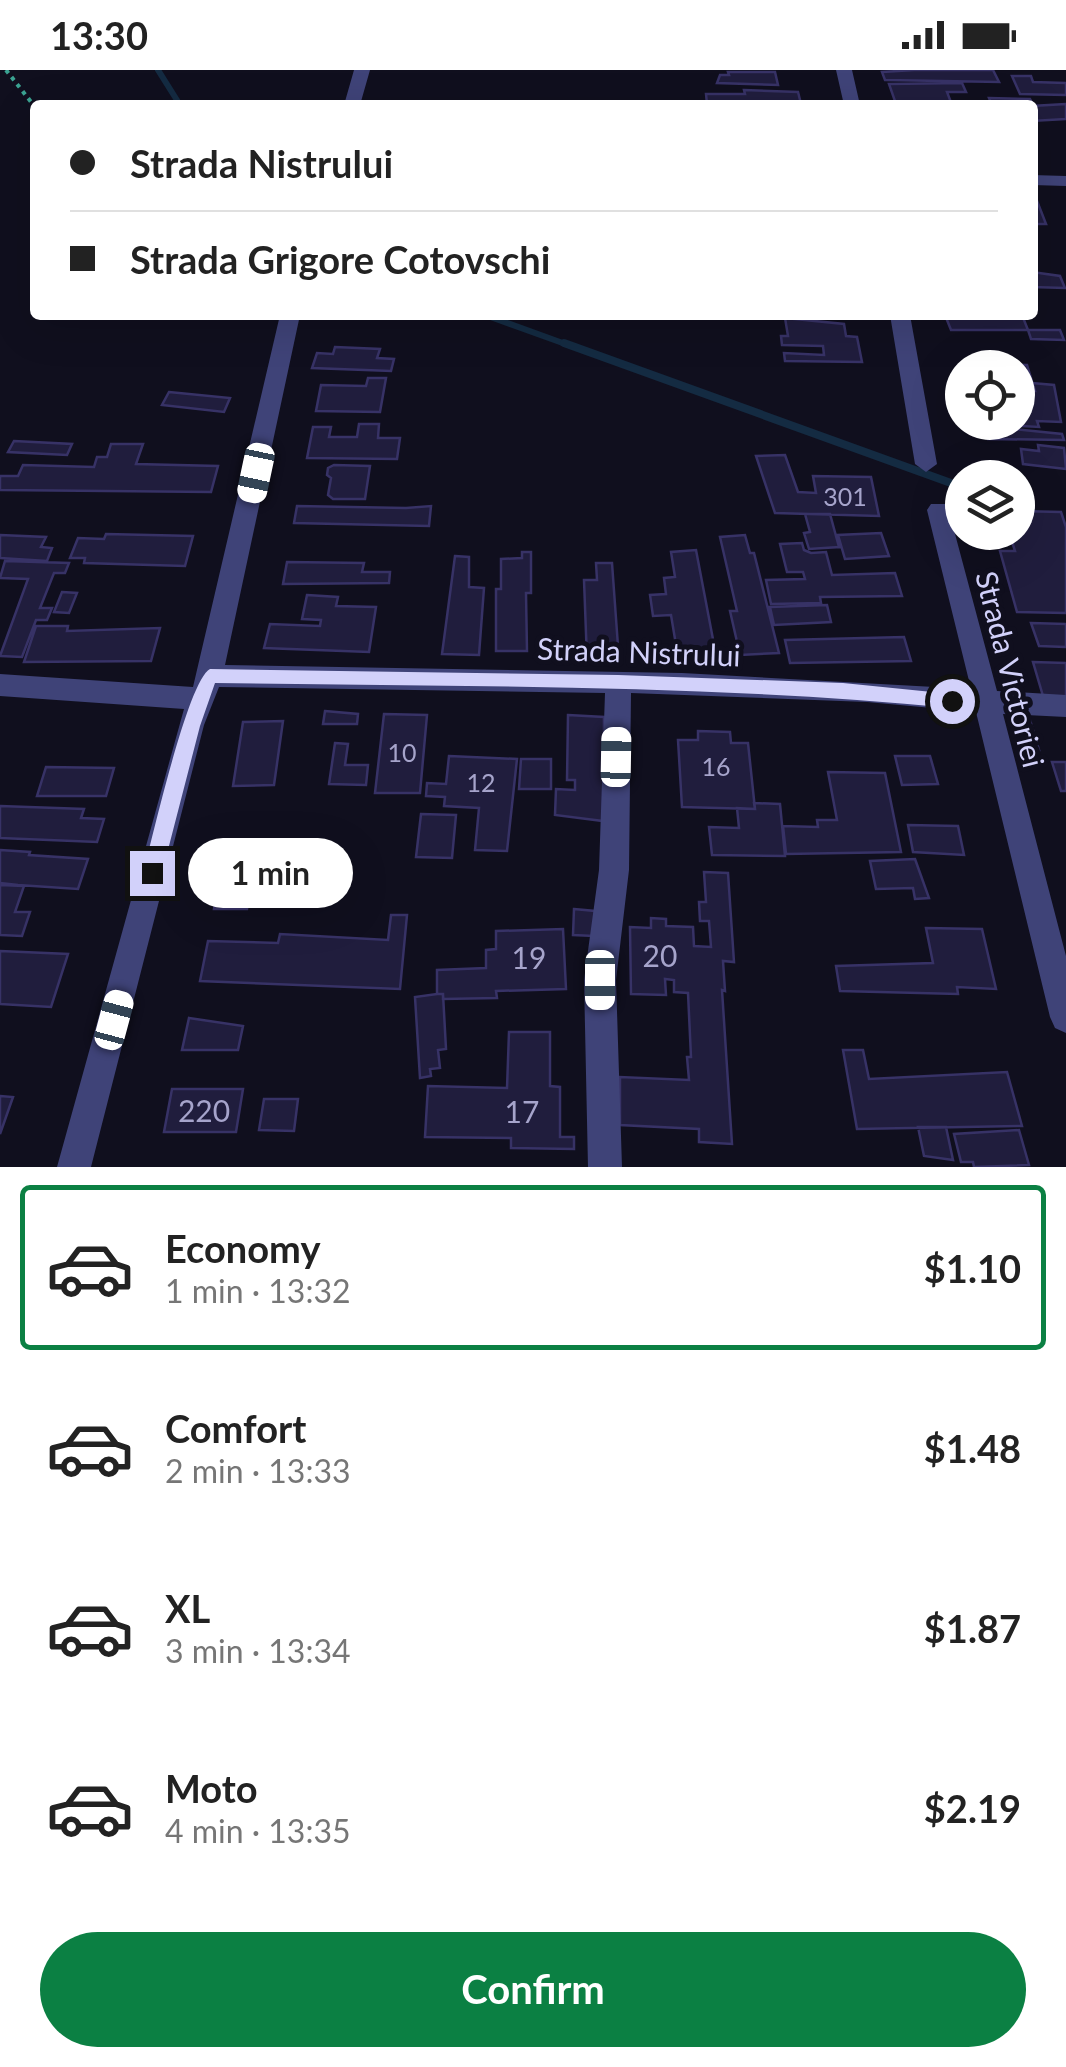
<!DOCTYPE html>
<html lang="en">
<head>
<meta charset="utf-8">
<style>
	body { margin:0; font-family:Lato,sans-serif; background:#f6f6f6; color:#222; height:100vh; display:flex; flex-direction:column; font-size:38px; white-space:nowrap }
	* { box-sizing:border-box; margin:0 }
	p { font-size:32px; color:#767676 }
	.icon { flex:none; width:55px; height:55px; fill:none; stroke:currentColor; stroke-width:2; stroke-linecap:round; stroke-linejoin:round }
	.map { position:relative; height:1097px; overflow:hidden }
	.sheet { display:flex; flex-direction:column; background:#fff; flex:1 }
	.sheet>* { flex:none }
	.banner { position:absolute; left:30px; top:30px; width:1008px; height:220px; border-radius:10px; box-shadow:0 10px 40px #0002; display:grid; align-content:center; height:220px; padding:0 40px; background:#fff }
	.tools { position:absolute; left:945px; top:280px; display:grid; gap:20px }
	.tools a { display:grid; place-items:center; width:90px; height:90px; border-radius:50%; background:#fff; box-shadow:0 10px 40px #0002; font-size:50px }
	.end { position:absolute; width:45px; height:45px; margin:-22px; border:12px solid #d2d1fa; background:#111; box-shadow:0 0 0 5px #111 }
	.from { border-radius:50% }
	.bubble { position:absolute; height:70px; border-radius:35px; background:#fff; box-shadow:0 10px 40px #0002; font-size:32px; font-weight:700; line-height:70px; text-align:center }
	.car { position:absolute; width:30px; height:60px; margin:-30px -15px; border-radius:12px; box-shadow:0 0 8px 2px #0007; background:linear-gradient(#fff 24%,#345 0 40%,#fff 0 76%,#345 0 86%,#fff 0) }
	.banner b { display:flex; align-items:center; gap:35px; height:95px; font-size:38px }
	.banner b+b { border-top:2px solid #e0e0e0 }
	.banner i { width:25px; height:25px; background:#222 }
	ul { padding:18px 0 0; list-style:none }
	li { display:flex; align-items:center; gap:30px; height:165px; margin:0 20px 15px; padding:0 20px; border:5px solid transparent; border-radius:10px }
	li div { flex:1 }
	li b { display:block; font-size:38px }
	li em { font-style:normal; font-weight:700 }
	li.on { border-color:#0b8043 }
	li>.icon { width:90px; height:90px; stroke-width:1.5 }
	.button { display:flex; gap:20px; margin-top:auto; padding:20px 40px }
	.button a { flex:1; height:115px; border-radius:60px; background:#0b8043; color:#fff; font-size:40px; font-weight:700; line-height:115px; text-align:center }
	.status { display:flex; justify-content:space-between; align-items:center; height:70px; padding:0 50px; background:#fff; direction:ltr }
	.status svg { height:28px; fill:currentColor }
	.map>svg:first-child { display:block }
</style>
</head>
<body>
<div class="status"><b>13:30</b><svg viewBox="0 0 49 12"><path d="M0 12V9h3v3zM5 12V6h3v6zM10 12V3h3v9zM15 12V0h3v12zM26 1h20v11H26zM47 4h2v5h-2z"/></svg></div>
<div class="map">
<svg width="1066" height="1097" viewBox="0 0 1066 1097">
	<rect width="100%" height="100%" fill="#100f1e"/>
	<g fill="none" stroke-linecap="round" stroke-linejoin="round">
		<path stroke="#142b42" stroke-width="6" d="M 158,0 L 180,35
			M 485,245 L 571,276"/>
		<path stroke="#142b42" stroke-width="8" d="M 564,273 L 962,417
			M 1018,437 L 1035,444"/>
	</g>
	<path fill="#201d3d" stroke="#373266" stroke-width="2.5" d="M 914,0 L 993,0 L 999,12 L 885,10 L 882,2 Z
		M 728,2 L 775,2 L 778,15 L 717,13 L 720,5 L 729,5 Z
		M 1012,6 L 1031,6 L 1033,12 L 1066,13 L 1066,25 L 1020,24 Z
		M 962,13 L 966,22 L 947,22 L 952,35 L 896,34 L 889,14 Z
		M 744,20 L 798,22 L 801,34 L 707,34 L 706,24 L 745,24 Z
		M 989,28 L 1030,29 L 1033,35 L 992,35 Z
		M 1066,34 L 1066,49 L 1032,51 L 1032,36 Z
		M 1032,123 L 1034,123 L 1046,154 L 1032,154 Z
		M 1032,202 L 1060,206 L 1065,218 L 1032,217 Z
		M 945,245 L 1022,245 L 1028,260 L 951,260 Z
		M 785,248 L 844,254 L 846,266 L 857,267 L 862,292 L 785,291 L 784,283 L 824,285 L 823,276 L 782,275 L 781,266 L 788,266 Z
		M 1028,260 L 1060,260 L 1064,270 L 1031,269 Z
		M 335,277 L 380,279 L 377,288 L 394,289 L 391,301 L 312,298 L 317,283 L 333,284 Z
		M 995,294 L 1027,295 L 1035,321 L 1018,321 L 1018,298 L 996,298 Z
		M 368,308 L 386,308 L 380,342 L 316,341 L 321,315 L 366,316 Z
		M 1032,313 L 1054,315 L 1061,352 L 1037,351 L 1039,357 L 981,354 L 1018,352 L 1018,332 L 1029,332 L 1022,321 L 1035,321 Z
		M 169,322 L 230,328 L 224,342 L 162,335 Z
		M 359,354 L 379,354 L 378,368 L 400,368 L 397,389 L 307,388 L 313,357 L 331,357 L 329,367 L 357,367 Z
		M 986,356 L 1062,364 L 1064,370 L 988,369 Z
		M 14,371 L 72,374 L 67,385 L 8,382 Z
		M 111,374 L 143,374 L 136,394 L 218,396 L 211,422 L 0,420 L 0,406 L 18,406 L 23,395 L 94,397 L 97,387 L 107,387 Z
		M 1038,375 L 1064,378 L 1066,399 L 1023,394 L 1021,379 L 1039,381 Z
		M 785,385 L 798,422 L 816,423 L 813,406 L 871,407 L 879,446 L 775,443 L 756,386 Z
		M 334,395 L 370,396 L 365,429 L 333,429 L 328,425 L 331,408 L 327,405 L 328,398 Z
		M 297,436 L 406,438 L 431,436 L 429,456 L 294,453 Z
		M 1018,441 L 1061,442 L 1066,457 L 1066,543 L 1017,542 L 1000,481 L 1015,481 L 1009,462 L 1018,462 Z
		M 805,444 L 830,444 L 839,477 L 809,479 L 804,463 L 810,462 Z
		M 881,463 L 889,486 L 845,489 L 838,465 Z
		M 106,464 L 193,466 L 185,496 L 84,493 L 85,488 L 70,488 L 78,468 L 104,469 Z
		M 0,465 L 46,467 L 41,477 L 52,478 L 47,491 L 0,488 Z
		M 745,465 L 750,483 L 754,483 L 779,583 L 740,585 L 730,541 L 737,541 L 720,467 Z
		M 802,473 L 804,480 L 811,483 L 826,482 L 832,505 L 895,503 L 902,526 L 820,527 L 821,533 L 771,534 L 766,510 L 805,509 L 803,502 L 787,502 L 780,474 Z
		M 696,480 L 716,585 L 678,587 L 671,545 L 653,546 L 650,525 L 666,524 L 664,508 L 675,507 L 671,482 Z
		M 522,482 L 531,482 L 531,523 L 526,523 L 527,581 L 496,581 L 496,519 L 501,519 L 501,489 L 522,488 Z
		M 455,486 L 469,487 L 469,517 L 484,518 L 479,585 L 442,584 Z
		M 5,491 L 69,493 L 65,503 L 54,503 L 40,538 L 52,538 L 47,550 L 36,550 L 22,587 L 0,586 L 28,509 L 0,508 Z
		M 287,492 L 364,493 L 362,502 L 390,502 L 389,513 L 283,514 Z
		M 596,493 L 612,493 L 619,590 L 587,590 L 584,510 L 597,510 Z
		M 62,522 L 77,523 L 69,543 L 54,542 Z
		M 307,525 L 338,527 L 336,536 L 376,537 L 369,582 L 264,578 L 270,554 L 320,556 L 321,550 L 302,549 Z
		M 827,535 L 831,552 L 774,555 L 770,537 Z
		M 1031,553 L 1066,554 L 1066,577 L 1039,576 Z
		M 36,556 L 68,556 L 67,561 L 160,558 L 151,591 L 24,592 Z
		M 904,567 L 911,591 L 790,593 L 785,570 Z
		M 1033,592 L 1066,593 L 1066,627 L 1043,626 Z
		M 1010,640 L 1027,640 L 1039,680 L 1022,680 Z
		M 325,641 L 358,644 L 357,654 L 323,654 Z
		M 384,644 L 427,645 L 420,723 L 375,723 Z
		M 568,645 L 604,647 L 603,751 L 555,745 L 556,719 L 575,720 L 575,710 L 567,710 Z
		M 283,651 L 274,715 L 233,716 L 243,652 Z
		M 698,661 L 730,662 L 731,673 L 748,673 L 755,739 L 682,737 L 678,670 L 698,670 Z
		M 335,673 L 348,674 L 345,695 L 368,695 L 366,715 L 329,714 Z
		M 449,686 L 517,689 L 507,781 L 475,780 L 479,738 L 444,736 L 445,727 L 426,726 L 427,713 L 446,714 Z
		M 895,686 L 930,686 L 938,714 L 902,715 Z
		M 521,689 L 551,689 L 551,719 L 519,719 Z
		M 1052,692 L 1066,692 L 1066,721 L 1061,721 Z
		M 46,697 L 114,698 L 106,726 L 37,726 Z
		M 828,702 L 885,703 L 901,782 L 786,784 L 783,756 L 818,757 L 817,750 L 837,750 Z
		M 754,733 L 780,734 L 785,786 L 712,785 L 709,757 L 739,758 L 737,738 L 755,739 Z
		M 0,736 L 84,739 L 81,748 L 104,749 L 97,772 L 0,768 Z
		M 421,744 L 456,745 L 452,788 L 416,787 Z
		M 908,755 L 958,756 L 964,785 L 913,782 Z
		M 0,780 L 30,782 L 29,785 L 88,789 L 78,819 L 18,815 L 0,813 Z
		M 915,789 L 929,828 L 915,829 L 913,818 L 876,819 L 870,791 Z
		M 223,791 L 255,791 L 247,839 L 214,839 Z
		M 704,802 L 728,803 L 734,892 L 723,891 L 725,921 L 722,920 L 732,1074 L 699,1072 L 699,1059 L 620,1055 L 620,1007 L 689,1010 L 687,987 L 691,987 L 688,923 L 674,922 L 674,910 L 665,909 L 666,925 L 631,924 L 630,857 L 651,858 L 651,848 L 666,849 L 666,856 L 693,857 L 694,876 L 711,877 L 709,851 L 700,851 L 699,832 L 706,832 Z
		M 0,815 L 24,816 L 15,842 L 30,842 L 22,866 L 0,865 Z
		M 574,839 L 595,841 L 594,866 L 573,865 Z
		M 391,845 L 407,845 L 400,919 L 200,911 L 208,871 L 278,873 L 280,864 L 388,870 Z
		M 926,858 L 982,859 L 996,919 L 957,917 L 958,924 L 840,921 L 836,896 L 933,893 Z
		M 563,859 L 566,919 L 496,921 L 497,928 L 443,929 L 443,924 L 437,924 L 437,900 L 486,898 L 486,880 L 496,879 L 496,861 Z
		M 0,881 L 68,884 L 51,937 L 0,934 Z
		M 437,924 L 443,924 L 446,979 L 438,980 L 440,998 L 430,999 L 431,1006 L 420,1008 L 415,927 Z
		M 189,948 L 243,956 L 238,980 L 182,980 Z
		M 509,962 L 550,962 L 550,1016 L 560,1017 L 560,1067 L 574,1067 L 574,1079 L 511,1078 L 511,1068 L 425,1067 L 428,1016 L 507,1018 Z
		M 843,980 L 863,980 L 869,1009 L 1007,1002 L 1022,1056 L 857,1059 Z
		M 172,1019 L 243,1019 L 236,1062 L 164,1062 Z
		M 0,1026 L 13,1027 L 0,1064 Z
		M 264,1029 L 298,1029 L 294,1061 L 259,1060 Z
		M 918,1057 L 946,1057 L 953,1090 L 924,1086 Z
		M 1019,1060 L 1029,1095 L 974,1097 L 973,1092 L 961,1092 L 954,1064 Z"/>
	<g fill="none" stroke-linecap="round" stroke-linejoin="round">
		<path stroke="#3ba392" stroke-width="4" stroke-dasharray="4 5" stroke-linecap="butt" d="M 6,0 L 35,37"/>
		<path fill="#3f4378" fill-rule="evenodd" d="M 354,0 L 370,0 L 360,35 L 344,35 Z
			M 836,0 L 852,0 L 860,35 L 844,35 Z
			M 1032,105 L 1066,106 L 1066,116 L 1032,115 Z
			M 280,245 L 300,245 L 225,595 L 682,603 L 971,619 L 927,440 L 931,434 L 947,434 L 997,621 L 1066,625 L 1066,647 L 1003,644 L 1066,886 L 1066,963 L 1055,958 L 1050,947 L 976,642 L 867,632 L 631,623 L 629,800 L 616,910 L 622,1097 L 588,1097 L 584,910 L 599,800 L 605,623 L 219,617 L 204,655 L 91,1097 L 57,1097 L 184,639 L 0,626 L 0,604 L 193,617 Z
			M 890,245 L 910,245 L 937,394 L 926,402 L 915,394 Z"/>
	</g>
	<path fill="#d2d1fa" d="M 210,599 L 618,605 L 843,613 L 952,624 L 960,631 L 952,638 C 707,614 461,617 215,613 L 200,656 L 162,803 L 152,812 L 143,803 C 152,770 188,610 210,599 Z"/>
	<g text-anchor="middle" dominant-baseline="central" stroke-width="10" stroke-linejoin="round" paint-order="stroke">
		<g font-size="25" fill="#a6a4cb">
			<text x="845" y="426">301</text>
			<text x="402" y="682">10</text>
			<text x="716" y="696">16</text>
			<text x="481" y="712">12</text>
		</g>
		<g font-size="30" fill="#d2d1fa" stroke="#100f1e">
			<text transform="translate(639 581) rotate(2)">Strada Nistrului</text>
			<text transform="translate(1011 599) rotate(76)">Strada Victoriei</text>
		</g>
		<g font-size="30" fill="#a6a4cb">
			<text x="660" y="885">20</text>
			<text x="529" y="887">19</text>
			<text x="204" y="1040">220</text>
			<text x="522" y="1041">17</text>
		</g>
	</g>
</svg>
<div class="tools">
<a><svg class="icon" aria-label="locate" viewBox="0 0 24 24"><circle cx="12" cy="12" r="6"/><path d="M12 2v4M12 18v4M2 12h4M18 12h4"/></svg></a>
<a><svg class="icon" aria-label="layers" viewBox="0 0 24 24"><path d="M12 4l9 5-9 5-9-5zM3 14l9 5 9-5"/></svg></a>
</div>
<i class="end from" style="left:952px;top:631px"></i>
<i class="end" style="left:152px;top:803px"></i>
<div class="bubble" style="left:188px;top:768px;width:165px">1 min</div>
<i class="car" style="left:256px;top:403px;rotate:192deg"></i>
<i class="car" style="left:616px;top:687px;rotate:1deg"></i>
<i class="car" style="left:600px;top:910px;rotate:180deg"></i>
<i class="car" style="left:114px;top:950px;rotate:15deg"></i>
<div class="banner">
<b><i class="from"></i>Strada Nistrului</b>
<b><i></i>Strada Grigore Cotovschi</b>
</div>
</div>
<section class="sheet">
<ul>
<li class="on"><svg class="icon" aria-label="car" viewBox="0 0 24 24"><path d="M5 17H2v-5l4-1 3-4h7l3 4 3 1v5h-3M9 17h6M6 11h13"/><circle cx="7" cy="17" r="2"/><circle cx="17" cy="17" r="2"/></svg><div><b>Economy</b><p>1 min · 13:32</p></div><em>$1.10</em></li>
<li><svg class="icon" aria-label="car" viewBox="0 0 24 24"><path d="M5 17H2v-5l4-1 3-4h7l3 4 3 1v5h-3M9 17h6M6 11h13"/><circle cx="7" cy="17" r="2"/><circle cx="17" cy="17" r="2"/></svg><div><b>Comfort</b><p>2 min · 13:33</p></div><em>$1.48</em></li>
<li><svg class="icon" aria-label="car" viewBox="0 0 24 24"><path d="M5 17H2v-5l4-1 3-4h7l3 4 3 1v5h-3M9 17h6M6 11h13"/><circle cx="7" cy="17" r="2"/><circle cx="17" cy="17" r="2"/></svg><div><b>XL</b><p>3 min · 13:34</p></div><em>$1.87</em></li>
<li><svg class="icon" aria-label="car" viewBox="0 0 24 24"><path d="M5 17H2v-5l4-1 3-4h7l3 4 3 1v5h-3M9 17h6M6 11h13"/><circle cx="7" cy="17" r="2"/><circle cx="17" cy="17" r="2"/></svg><div><b>Moto</b><p>4 min · 13:35</p></div><em>$2.19</em></li>
</ul>
<div class="button"><a>Confirm</a></div>
</section>
</body>
</html>
